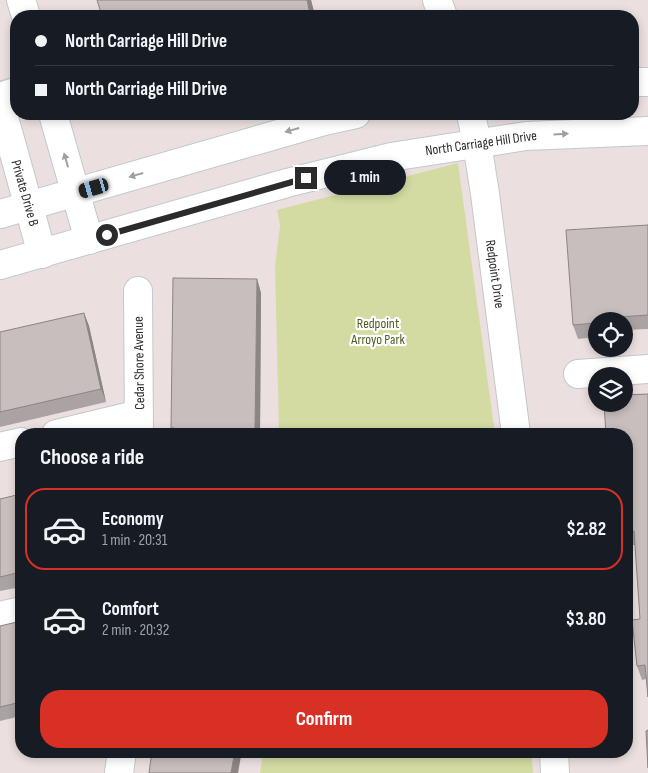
<!DOCTYPE html>
<html lang="en">
<head>
<meta charset="utf-8">
<style>
	body { margin:0; font-family:"Sofia Sans Condensed",sans-serif; background:#242831; color:#f1f3f6; height:100vh; display:flex; flex-direction:column; font-size:19px; white-space:nowrap }
	* { box-sizing:border-box; margin:0 }
	p { font-size:16px; color:#9ea1a6 }
	.icon { flex:none; width:28px; height:28px; fill:none; stroke:currentColor; stroke-width:2; stroke-linecap:round; stroke-linejoin:round }
	.map { position:relative; flex:1; overflow:hidden }
	.drawer { position:absolute; left:15px; top:428px; width:618px; height:330px; display:flex; flex-direction:column; background:#171b24; border-radius:20px; box-shadow:0 2px 8px #0003 }
	.drawer>* { flex:none }
	.top-card { position:absolute; left:10px; top:10px; width:629px; height:110px; border-radius:20px; box-shadow:0 2px 8px #0003; display:grid; align-content:center; height:110px; padding:0 25px; background:#171b24 }
	.fabs { position:absolute; left:588px; top:312px; display:grid; gap:10px }
	.fabs a { display:grid; place-items:center; width:45px; height:45px; border-radius:50%; background:#171b24; box-shadow:0 2px 8px #0003; font-size:25px }
	.end { position:absolute; width:22px; height:22px; margin:-11px; border:6px solid #2b2b2b; background:#fff; box-shadow:0 0 0 2px #fff }
	.from { border-radius:50% }
	.bubble { position:absolute; height:35px; border-radius:18px; background:#171b24; box-shadow:0 2px 8px #0003; font-size:16px; font-weight:700; line-height:35px; text-align:center }
	.car { position:absolute; width:15px; height:30px; margin:-15px -8px; border-radius:6px; box-shadow:0 0 4px 1px #0007; background:linear-gradient(#222 24%,#8ab4d8 0 40%,#222 0 76%,#8ab4d8 0 86%,#222 0) }
	.top-card b { display:flex; align-items:center; gap:18px; height:48px; font-size:19px }
	.top-card b+b { border-top:1px solid #363941 }
	.top-card i { width:12px; height:12px; background:#f1f3f6 }
	ul { padding:0; list-style:none }
	li { display:flex; align-items:center; gap:15px; height:82px; margin:0 10px 8px; padding:0 15px; border:2px solid transparent; border-radius:20px }
	li div { flex:1 }
	li b { display:block; font-size:19px }
	li em { font-style:normal; font-weight:700 }
	li.active { border-color:#d93025 }
	li>.icon { width:45px; height:45px; stroke-width:1.5 }
	h2 { padding:0 25px; font-size:22px; line-height:60px }
	.button { display:flex; gap:10px; margin-top:auto; padding:10px 25px }
	.button a { flex:1; height:58px; border-radius:20px; background:#d93025; color:#fff; font-size:20px; font-weight:700; line-height:58px; text-align:center }
	.map>svg:first-child { display:block }
</style>
</head>
<body>
<div class="map">
<svg width="648" height="773" viewBox="0 0 648 773">
	<rect width="100%" height="100%" fill="#ebe0df"/>
	<path fill="#d3dba2" d="M 458,163 L 495,434 L 279,434 L 275,266 L 280,226 L 277,210 Z
		M 263,751 L 531,751 L 533,773 L 260,773 Z"/>
	<g fill="none" stroke-linecap="round" stroke-linejoin="round">
		<g stroke="#c0c9cc" stroke-width="18">
			<path id="lane" d="M 0,90 L 16,85"/>
		</g>
		<g stroke="#c0c9cc" stroke-width="30">
			<path id="street" d="M 21,0 L 26,16
				M 437,0 L 443,16
				M 0,103 L 42,254
				M 53,114 L 89,240
				M 138,291 L 139,434
				M 578,374 L 648,369
				M 56,434 L 139,414
				M 0,447 L 21,442
				M 0,616 L 21,611
				M 119,773 L 122,751"/>
		</g>
		<g stroke="#c0c9cc" stroke-width="30">
			<path id="secondary" d="M 632,82 L 648,82
				M 471,114 L 477,143 L 485,194 L 516,434
				M 0,214 L 324,121 L 356,114
				M 0,265 L 287,183 L 391,157 L 526,136 L 648,131
				M 554,751 L 555,773"/>
		</g>
		<use href="#lane" stroke="#fff" stroke-width="15"/>
		<use href="#street" stroke="#fff" stroke-width="28"/>
		<use href="#secondary" stroke="#fff" stroke-width="28"/>
	</g>
	<path fill="#aba3a3" d="M 97,0 L 311,0 L 315,16 L 102,16 Z
		M 648,225 L 648,329 L 624,330 L 625,335 L 624,335 L 624,321 L 596,321 L 596,337 L 578,339 L 573,325 Z
		M 257,279 L 261,293 L 260,434 L 173,434 L 171,428 Z
		M 84,313 L 89,326 L 106,402 L 0,427 L 0,332 Z
		M 648,394 L 648,697 L 646,679 L 642,680 L 637,666 L 632,620 L 640,619 L 635,545 L 631,545 L 626,533 L 626,434 L 606,434 L 604,404 L 624,404 L 624,395 Z
		M 21,494 L 21,587 L 0,591 L 0,499 Z
		M 21,621 L 21,716 L 0,721 L 0,626 Z"/>
	<path fill="#8b8584" d="M 307,0 L 311,0 L 315,16 L 311,16 Z
		M 257,279 L 261,293 L 260,434 L 257,434 L 255,429 Z
		M 84,313 L 89,326 L 106,402 L 101,389 Z
		M 235,751 L 239,751 L 241,756 L 238,773 L 231,773 Z"/>
	<path fill="#c7bebd" stroke="#8b8584" d="M 97,0 L 307,0 L 310,14 L 299,16 L 102,16 Z
		M 648,225 L 648,315 L 619,317 L 620,321 L 596,321 L 596,323 L 573,325 L 566,230 Z
		M 173,278 L 257,279 L 255,429 L 249,429 L 248,434 L 173,434 L 174,428 L 171,428 Z
		M 84,313 L 101,389 L 0,412 L 0,332 Z
		M 648,394 L 648,697 L 645,665 L 637,666 L 632,620 L 640,619 L 634,531 L 626,532 L 626,434 L 606,434 L 604,404 L 624,404 L 624,395 Z
		M 21,494 L 21,572 L 0,577 L 0,499 Z
		M 21,621 L 21,702 L 0,707 L 0,626 Z
		M 648,730 L 648,768 L 646,731 Z
		M 152,751 L 235,751 L 231,773 L 149,773 Z"/>
	<defs><path id="oneway-solid" d="M-6-.8H1V-3.2L6.5 0L1 3.2V.8H-6Z" transform="scale(1.25)"/></defs>
	<g fill="#a0a0a0">
		<use href="#oneway-solid" transform="translate(292 130) rotate(164)"/>
		<use href="#oneway-solid" transform="translate(561 134) rotate(-3)"/>
		<use href="#oneway-solid" transform="translate(66 160) rotate(-106)"/>
		<use href="#oneway-solid" transform="translate(136 175) rotate(164)"/>
	</g>
	<g fill="none" stroke-linecap="round" stroke-linejoin="round">
		<path stroke="#2b2b2b" stroke-width="6" d="M 107,235 L 306,178"/>
	</g>
	<g text-anchor="middle" dominant-baseline="central" stroke-width="4.5" stroke-linejoin="round" paint-order="stroke">
		<g font-size="14" fill="#2b2b2b" stroke="#fff">
			<text transform="translate(481 143) rotate(-8)">North Carriage Hill Drive</text>
			<text transform="translate(25 193) rotate(74)">Private Drive B</text>
			<text transform="translate(495 274) rotate(82)">Redpoint Drive</text>
			<text transform="translate(139 363) rotate(-91)">Cedar Shore Avenue</text>
		</g>
		<g font-size="14" fill="#4f5f24" stroke="#fff">
			<text x="378" y="323">Redpoint<tspan x="378" dy="16">Arroyo Park</tspan></text>
		</g>
	</g>
</svg>
<div class="fabs">
<a><svg class="icon" aria-label="locate" viewBox="0 0 24 24"><circle cx="12" cy="12" r="6"/><path d="M12 2v4M12 18v4M2 12h4M18 12h4"/></svg></a>
<a><svg class="icon" aria-label="layers" viewBox="0 0 24 24"><path d="M12 4l9 5-9 5-9-5zM3 14l9 5 9-5"/></svg></a>
</div>
<i class="end from" style="left:107px;top:235px"></i>
<i class="end" style="left:306px;top:178px"></i>
<div class="bubble" style="left:324px;top:160px;width:82px">1 min</div>
<i class="car" style="left:94px;top:188px;rotate:254deg"></i>
<div class="top-card">
<b><i class="from"></i>North Carriage Hill Drive</b>
<b><i></i>North Carriage Hill Drive</b>
</div>
<section class="drawer">
<h2>Choose a ride</h2>
<ul>
<li class="active"><svg class="icon" aria-label="car" viewBox="0 0 24 24"><path d="M5 17H2v-5l4-1 3-4h7l3 4 3 1v5h-3M9 17h6M6 11h13"/><circle cx="7" cy="17" r="2"/><circle cx="17" cy="17" r="2"/></svg><div><b>Economy</b><p>1 min · 20:31</p></div><em>$2.82</em></li>
<li><svg class="icon" aria-label="car" viewBox="0 0 24 24"><path d="M5 17H2v-5l4-1 3-4h7l3 4 3 1v5h-3M9 17h6M6 11h13"/><circle cx="7" cy="17" r="2"/><circle cx="17" cy="17" r="2"/></svg><div><b>Comfort</b><p>2 min · 20:32</p></div><em>$3.80</em></li>
</ul>
<div class="button"><a>Confirm</a></div>
</section>
</div>
</body>
</html>
